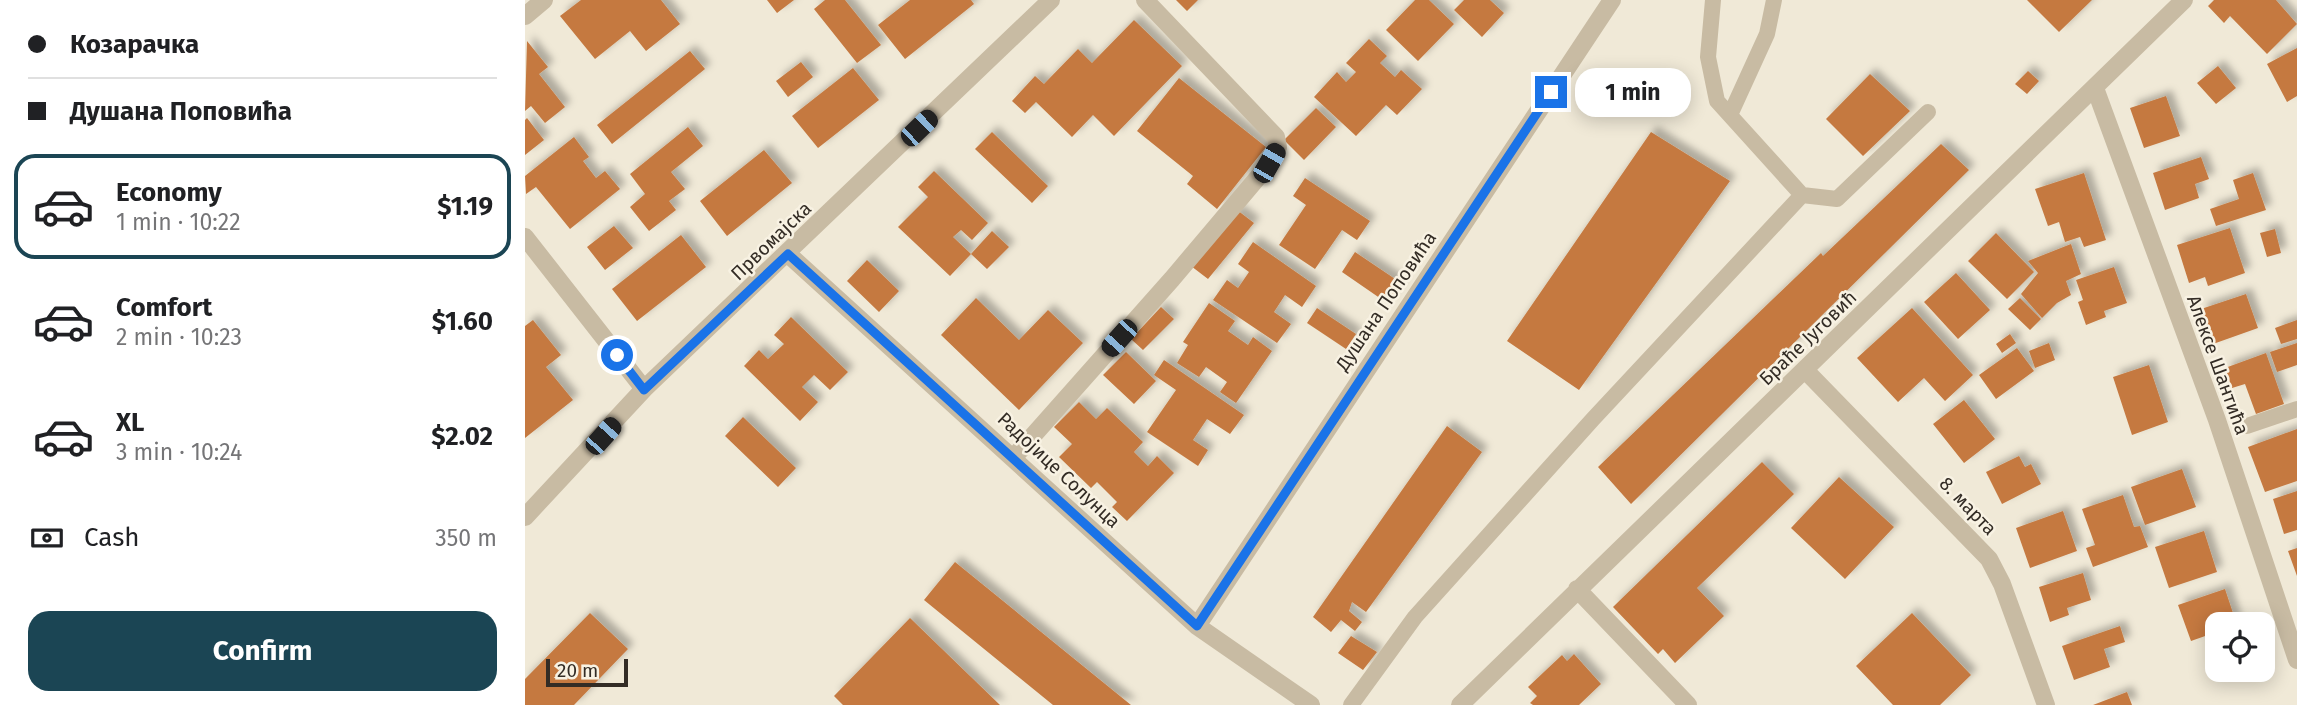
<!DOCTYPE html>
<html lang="en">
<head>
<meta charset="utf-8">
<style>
	body { margin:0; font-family:"Fira Sans",sans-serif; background:#f6f6f6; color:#202124; height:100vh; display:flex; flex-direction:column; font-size:26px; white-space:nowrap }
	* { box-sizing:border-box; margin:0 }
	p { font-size:23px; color:#757577 }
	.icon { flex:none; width:38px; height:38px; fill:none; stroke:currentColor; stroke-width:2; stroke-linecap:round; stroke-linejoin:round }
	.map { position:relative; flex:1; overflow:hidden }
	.sheet { display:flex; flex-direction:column; background:#fff; width:525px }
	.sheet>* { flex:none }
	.guide { display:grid; align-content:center; height:154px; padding:0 28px; background:#fff }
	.tools { position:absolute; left:1680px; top:612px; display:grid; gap:14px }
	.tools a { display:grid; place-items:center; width:70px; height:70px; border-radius:14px; background:#fff; box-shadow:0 4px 18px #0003; font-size:35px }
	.scale { position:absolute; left:21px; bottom:18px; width:82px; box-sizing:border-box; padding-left:7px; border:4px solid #332c25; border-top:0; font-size:19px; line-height:24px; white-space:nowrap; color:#332c25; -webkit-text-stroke:5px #f8f2e3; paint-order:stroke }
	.end { position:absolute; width:32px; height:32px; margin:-16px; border:9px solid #1a73e8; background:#fff; box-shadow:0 0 0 4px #fff }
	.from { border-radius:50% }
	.bubble { position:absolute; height:49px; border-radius:21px; background:#fff; box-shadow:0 4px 18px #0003; font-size:23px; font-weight:700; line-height:49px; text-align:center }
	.car { position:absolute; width:21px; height:42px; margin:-21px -10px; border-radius:9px; box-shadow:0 0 5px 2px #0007; background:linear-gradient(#222 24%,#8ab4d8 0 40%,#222 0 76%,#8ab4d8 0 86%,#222 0) }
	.guide b { display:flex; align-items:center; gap:24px; height:66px; font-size:26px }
	.guide b+b { border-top:2px solid #e0e0e0 }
	.guide i { width:18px; height:18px; background:#202124 }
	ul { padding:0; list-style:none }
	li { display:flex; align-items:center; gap:21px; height:105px; margin:0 14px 10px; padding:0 14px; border:4px solid transparent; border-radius:21px }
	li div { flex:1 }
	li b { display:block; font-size:26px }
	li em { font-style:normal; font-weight:700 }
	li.active { border-color:#1b4554 }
	li>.icon { width:63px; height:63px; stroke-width:1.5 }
	.pay { display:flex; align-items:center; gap:18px; height:77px; padding:0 28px; font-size:26px }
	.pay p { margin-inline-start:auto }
	.cta { display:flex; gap:14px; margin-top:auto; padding:14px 28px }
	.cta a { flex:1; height:80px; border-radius:21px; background:#1b4554; color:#fff; font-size:28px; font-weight:700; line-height:80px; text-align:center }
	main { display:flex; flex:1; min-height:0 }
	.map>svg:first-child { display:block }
</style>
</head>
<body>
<main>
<section class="sheet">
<div class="guide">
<b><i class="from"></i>Козарачка</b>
<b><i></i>Душана Поповића</b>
</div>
<ul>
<li class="active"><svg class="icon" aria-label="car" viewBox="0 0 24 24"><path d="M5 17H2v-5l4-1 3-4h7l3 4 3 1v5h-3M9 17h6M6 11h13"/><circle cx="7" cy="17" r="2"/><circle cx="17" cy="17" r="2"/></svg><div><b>Economy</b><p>1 min · 10:22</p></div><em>$1.19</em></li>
<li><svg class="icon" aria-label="car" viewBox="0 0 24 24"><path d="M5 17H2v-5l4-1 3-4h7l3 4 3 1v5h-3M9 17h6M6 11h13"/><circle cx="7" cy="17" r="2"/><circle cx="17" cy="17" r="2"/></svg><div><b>Comfort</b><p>2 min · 10:23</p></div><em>$1.60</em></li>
<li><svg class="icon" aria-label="car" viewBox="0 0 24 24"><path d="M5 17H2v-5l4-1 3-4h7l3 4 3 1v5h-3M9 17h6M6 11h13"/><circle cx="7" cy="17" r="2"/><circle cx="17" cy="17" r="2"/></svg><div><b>XL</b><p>3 min · 10:24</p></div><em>$2.02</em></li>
</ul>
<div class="pay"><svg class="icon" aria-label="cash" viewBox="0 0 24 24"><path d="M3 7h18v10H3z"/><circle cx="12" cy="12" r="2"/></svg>Cash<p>350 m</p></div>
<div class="cta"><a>Confirm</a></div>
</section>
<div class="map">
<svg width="1772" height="705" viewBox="0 0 1772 705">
	<defs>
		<filter id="shadow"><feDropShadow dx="6" dy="-6" stdDeviation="3.5" flood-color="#0004"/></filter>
	</defs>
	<rect width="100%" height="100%" fill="#f0e9d7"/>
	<path fill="#c57940" filter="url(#shadow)" d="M 56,0 L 136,0 L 155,24 L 121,51 L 105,31 L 70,59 L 35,16 Z
		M 242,0 L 269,0 L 252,13 Z
		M 300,0 L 320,0 L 356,45 L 332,63 L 289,9 Z
		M 385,0 L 446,0 L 449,4 L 380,59 L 353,25 Z
		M 651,0 L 673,0 L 662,11 Z
		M 890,0 L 904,0 L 929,24 L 893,61 L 861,30 Z
		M 939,0 L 965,0 L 979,13 L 957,37 L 929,10 Z
		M 1502,0 L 1567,0 L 1534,32 Z
		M 1689,0 L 1751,0 L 1772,24 L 1742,54 L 1705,16 L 1699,23 L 1683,6 Z
		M 609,20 L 657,66 L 589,136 L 568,115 L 547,137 L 511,102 L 500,113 L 487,101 L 510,76 L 519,84 L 553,49 L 567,63 Z
		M 844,39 L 862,56 L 855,63 L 870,77 L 876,70 L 897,89 L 872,115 L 861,105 L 831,136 L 789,97 L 812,72 L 821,82 L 831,72 L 821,63 Z
		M 2,41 L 23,67 L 14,74 L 40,107 L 20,123 L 6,106 L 0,111 Z
		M 1772,48 L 1772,96 L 1762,102 L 1742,64 Z
		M 165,51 L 180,69 L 87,144 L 72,125 Z
		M 276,62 L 288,77 L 263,97 L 251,81 Z
		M 1693,66 L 1711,88 L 1691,104 L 1672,83 Z
		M 328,68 L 354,100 L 293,148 L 267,116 Z
		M 1503,71 L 1514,81 L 1502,94 L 1490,84 Z
		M 1345,74 L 1385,111 L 1338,156 L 1301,119 Z
		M 654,78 L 741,147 L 692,209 L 662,184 L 668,176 L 612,131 Z
		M 1641,96 L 1655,136 L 1619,148 L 1605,108 Z
		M 791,108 L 811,127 L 779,160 L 759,140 Z
		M 2,118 L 19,140 L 0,155 L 0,120 Z
		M 163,127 L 178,146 L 146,172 L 160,189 L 144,201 L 151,210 L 124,231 L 105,207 L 120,194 L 105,174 Z
		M 467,132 L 523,186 L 507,203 L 450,149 Z
		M 1126,132 L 1205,181 L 1054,390 L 982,341 Z
		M 49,137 L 64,157 L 58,161 L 71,178 L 80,171 L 95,189 L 45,229 L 11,187 L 1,194 L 0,176 Z
		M 1416,144 L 1444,170 L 1106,504 L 1073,467 L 1296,253 L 1298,256 Z
		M 239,150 L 267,183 L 202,236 L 175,201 Z
		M 1676,157 L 1684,179 L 1670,184 L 1674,198 L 1640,210 L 1628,173 Z
		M 409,171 L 463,223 L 447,240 L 436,230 L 428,237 L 446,254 L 425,276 L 373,227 L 403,197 L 393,187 Z
		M 1559,173 L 1581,240 L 1559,247 L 1555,237 L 1540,242 L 1534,222 L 1523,226 L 1510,189 Z
		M 1728,173 L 1741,210 L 1691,226 L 1685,209 L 1714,199 L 1708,180 Z
		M 780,178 L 845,221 L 832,240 L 817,230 L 790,269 L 754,245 L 781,205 L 768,196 Z
		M 712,210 L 729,223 L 683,279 L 666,266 Z
		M 89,226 L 108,248 L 80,270 L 62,247 Z
		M 1705,228 L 1720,273 L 1683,286 L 1680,277 L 1664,283 L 1652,245 Z
		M 1750,229 L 1756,253 L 1742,257 L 1735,233 Z
		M 467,231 L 484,247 L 462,269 L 446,254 Z
		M 1471,233 L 1509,272 L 1482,299 L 1443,261 Z
		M 156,235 L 181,267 L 112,321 L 87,289 Z
		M 728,242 L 791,286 L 777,307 L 760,295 L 749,312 L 766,324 L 752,343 L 688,300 L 702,280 L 713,288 L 724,272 L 713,264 Z
		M 1546,244 L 1556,274 L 1541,281 L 1546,295 L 1532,303 L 1517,318 L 1496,294 L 1513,273 L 1503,261 Z
		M 830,252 L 876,283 L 862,303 L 817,272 Z
		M 342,260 L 374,291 L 354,312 L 322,281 Z
		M 1589,267 L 1602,303 L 1579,311 L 1581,317 L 1561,325 L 1553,302 L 1558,300 L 1551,280 Z
		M 1431,273 L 1465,310 L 1433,339 L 1399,302 Z
		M 1721,294 L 1733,328 L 1688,344 L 1676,309 Z
		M 451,298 L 494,340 L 523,310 L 558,343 L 494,410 L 416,335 Z
		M 1495,298 L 1516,319 L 1505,330 L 1483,309 Z
		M 684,303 L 710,321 L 703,331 L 723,345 L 728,337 L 747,351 L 711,403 L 695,392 L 702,382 L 681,367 L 674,377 L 652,363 L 663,345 L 658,342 Z
		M 636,307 L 649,319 L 618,350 L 606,339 Z
		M 792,308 L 831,334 L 821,349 L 782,323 Z
		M 1387,308 L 1448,375 L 1420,401 L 1399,378 L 1373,402 L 1332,358 Z
		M 266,317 L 323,372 L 305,390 L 289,375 L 277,387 L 293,402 L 275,421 L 219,366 L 234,350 L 243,359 L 259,344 L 249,335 Z
		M 8,320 L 36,355 L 21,367 L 48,400 L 0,438 L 0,326 Z
		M 1772,320 L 1772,339 L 1756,344 L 1750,328 Z
		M 1485,334 L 1491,343 L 1477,353 L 1471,344 Z
		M 1524,343 L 1530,360 L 1510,368 L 1504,351 Z
		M 1772,343 L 1772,365 L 1752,372 L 1745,352 Z
		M 1492,348 L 1509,371 L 1471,399 L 1454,375 Z
		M 601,352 L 631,381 L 609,404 L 578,375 Z
		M 1741,353 L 1759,404 L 1731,414 L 1720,384 L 1707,388 L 1700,368 Z
		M 639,360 L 719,415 L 705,434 L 682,419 L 668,440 L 683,450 L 673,466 L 622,432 L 651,390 L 629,375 Z
		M 1624,365 L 1643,422 L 1607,435 L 1588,377 Z
		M 1439,400 L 1470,439 L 1439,463 L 1408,424 Z
		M 554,402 L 571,419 L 582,408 L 618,442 L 609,452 L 623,466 L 632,456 L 649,473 L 602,521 L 587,507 L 592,502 L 572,482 L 566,488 L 534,457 L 547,444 L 529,427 Z
		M 218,417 L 271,468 L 253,487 L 200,436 Z
		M 922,426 L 957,452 L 841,612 L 827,602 L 824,611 L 837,622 L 830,631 L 816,620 L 806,632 L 788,617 Z
		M 1772,429 L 1772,481 L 1740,492 L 1723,447 Z
		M 1494,456 L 1500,467 L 1506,464 L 1516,484 L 1477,504 L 1461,472 Z
		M 1237,462 L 1269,494 L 1172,588 L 1199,616 L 1150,663 L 1138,649 L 1133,654 L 1088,607 Z
		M 1657,469 L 1671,507 L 1620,525 L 1606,487 Z
		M 1314,477 L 1369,527 L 1320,579 L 1266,528 Z
		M 1772,491 L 1772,530 L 1759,534 L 1748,499 Z
		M 1598,495 L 1609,527 L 1615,526 L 1623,547 L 1568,567 L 1561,548 L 1570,545 L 1557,509 Z
		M 1538,511 L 1552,551 L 1505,568 L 1491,528 Z
		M 1679,531 L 1692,572 L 1644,588 L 1630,547 Z
		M 1772,548 L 1772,576 L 1763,551 Z
		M 430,562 L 606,705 L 528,705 L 399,600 Z
		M 1558,573 L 1566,600 L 1542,608 L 1544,615 L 1525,622 L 1514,587 Z
		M 1700,589 L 1712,625 L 1692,625 L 1692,637 L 1685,640 L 1683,635 L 1666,641 L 1653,605 Z
		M 65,613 L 103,649 L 49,705 L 0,705 L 0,679 Z
		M 1387,613 L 1446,675 L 1415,705 L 1368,705 L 1331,666 Z
		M 385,618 L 475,705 L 318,705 L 309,696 Z
		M 1595,626 L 1600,642 L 1579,649 L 1585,667 L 1549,680 L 1537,646 Z
		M 826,636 L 852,652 L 838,670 L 813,653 Z
		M 1049,654 L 1076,684 L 1054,705 L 1008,705 L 1005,703 L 1012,696 L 1003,687 L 1037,655 L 1042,661 Z
		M 1602,692 L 1607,705 L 1568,705 Z"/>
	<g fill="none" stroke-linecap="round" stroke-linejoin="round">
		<path stroke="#c8bba3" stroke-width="16" d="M 1205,115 L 1242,34 L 1249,0
			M 1277,195 L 1312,199 L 1403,112
			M 1722,426 L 1772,409
			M 826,705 L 890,617 L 1068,419 L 1277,195 L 1192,101 L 1183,57 L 1188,0"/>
		<path stroke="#c8bba3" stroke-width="18" d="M 0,16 L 19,0
			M 1570,88 L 1692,420 L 1772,660
			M 0,237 L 119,389
			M 263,254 L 672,626 L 786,705
			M 1280,370 L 1464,559 L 1477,584 L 1521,705
			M 489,457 L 647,279 L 745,163 L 753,147 L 751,137 L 620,0
			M 0,517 L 119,389 L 526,0
			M 1052,589 L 1163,705
			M 672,626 L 1087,0
			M 935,705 L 1659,0"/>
	</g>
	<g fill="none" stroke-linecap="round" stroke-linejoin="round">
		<path stroke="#1a73e8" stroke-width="9" d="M 92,355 L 119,390 L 263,254 L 672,626 L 1026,92"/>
	</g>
	<g text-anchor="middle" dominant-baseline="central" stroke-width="5" stroke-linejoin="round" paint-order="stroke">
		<g font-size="19" fill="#332c25" stroke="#f8f2e3">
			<text transform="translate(246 241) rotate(-44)">Првомајска</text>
			<text transform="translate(861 301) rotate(-56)">Душана Поповића</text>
			<text transform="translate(1283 338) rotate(-44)">Браће Југовић</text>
			<text transform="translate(1693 365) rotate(70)">Алексе Шантића</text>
			<text transform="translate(534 470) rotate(43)">Радојице Солунца</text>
			<text transform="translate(1443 506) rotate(46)">8. марта</text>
		</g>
	</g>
</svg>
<div class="tools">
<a><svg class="icon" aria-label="locate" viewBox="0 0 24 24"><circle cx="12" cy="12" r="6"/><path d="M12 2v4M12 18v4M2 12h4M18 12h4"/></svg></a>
</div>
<div class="scale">20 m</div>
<i class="end from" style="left:92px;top:355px"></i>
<i class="end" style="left:1026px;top:92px"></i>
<div class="bubble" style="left:1050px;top:68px;width:116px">1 min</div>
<i class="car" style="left:394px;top:128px;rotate:46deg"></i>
<i class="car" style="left:744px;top:163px;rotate:30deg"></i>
<i class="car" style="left:594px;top:338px;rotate:222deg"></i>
<i class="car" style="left:78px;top:436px;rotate:42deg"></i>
</div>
</main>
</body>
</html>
